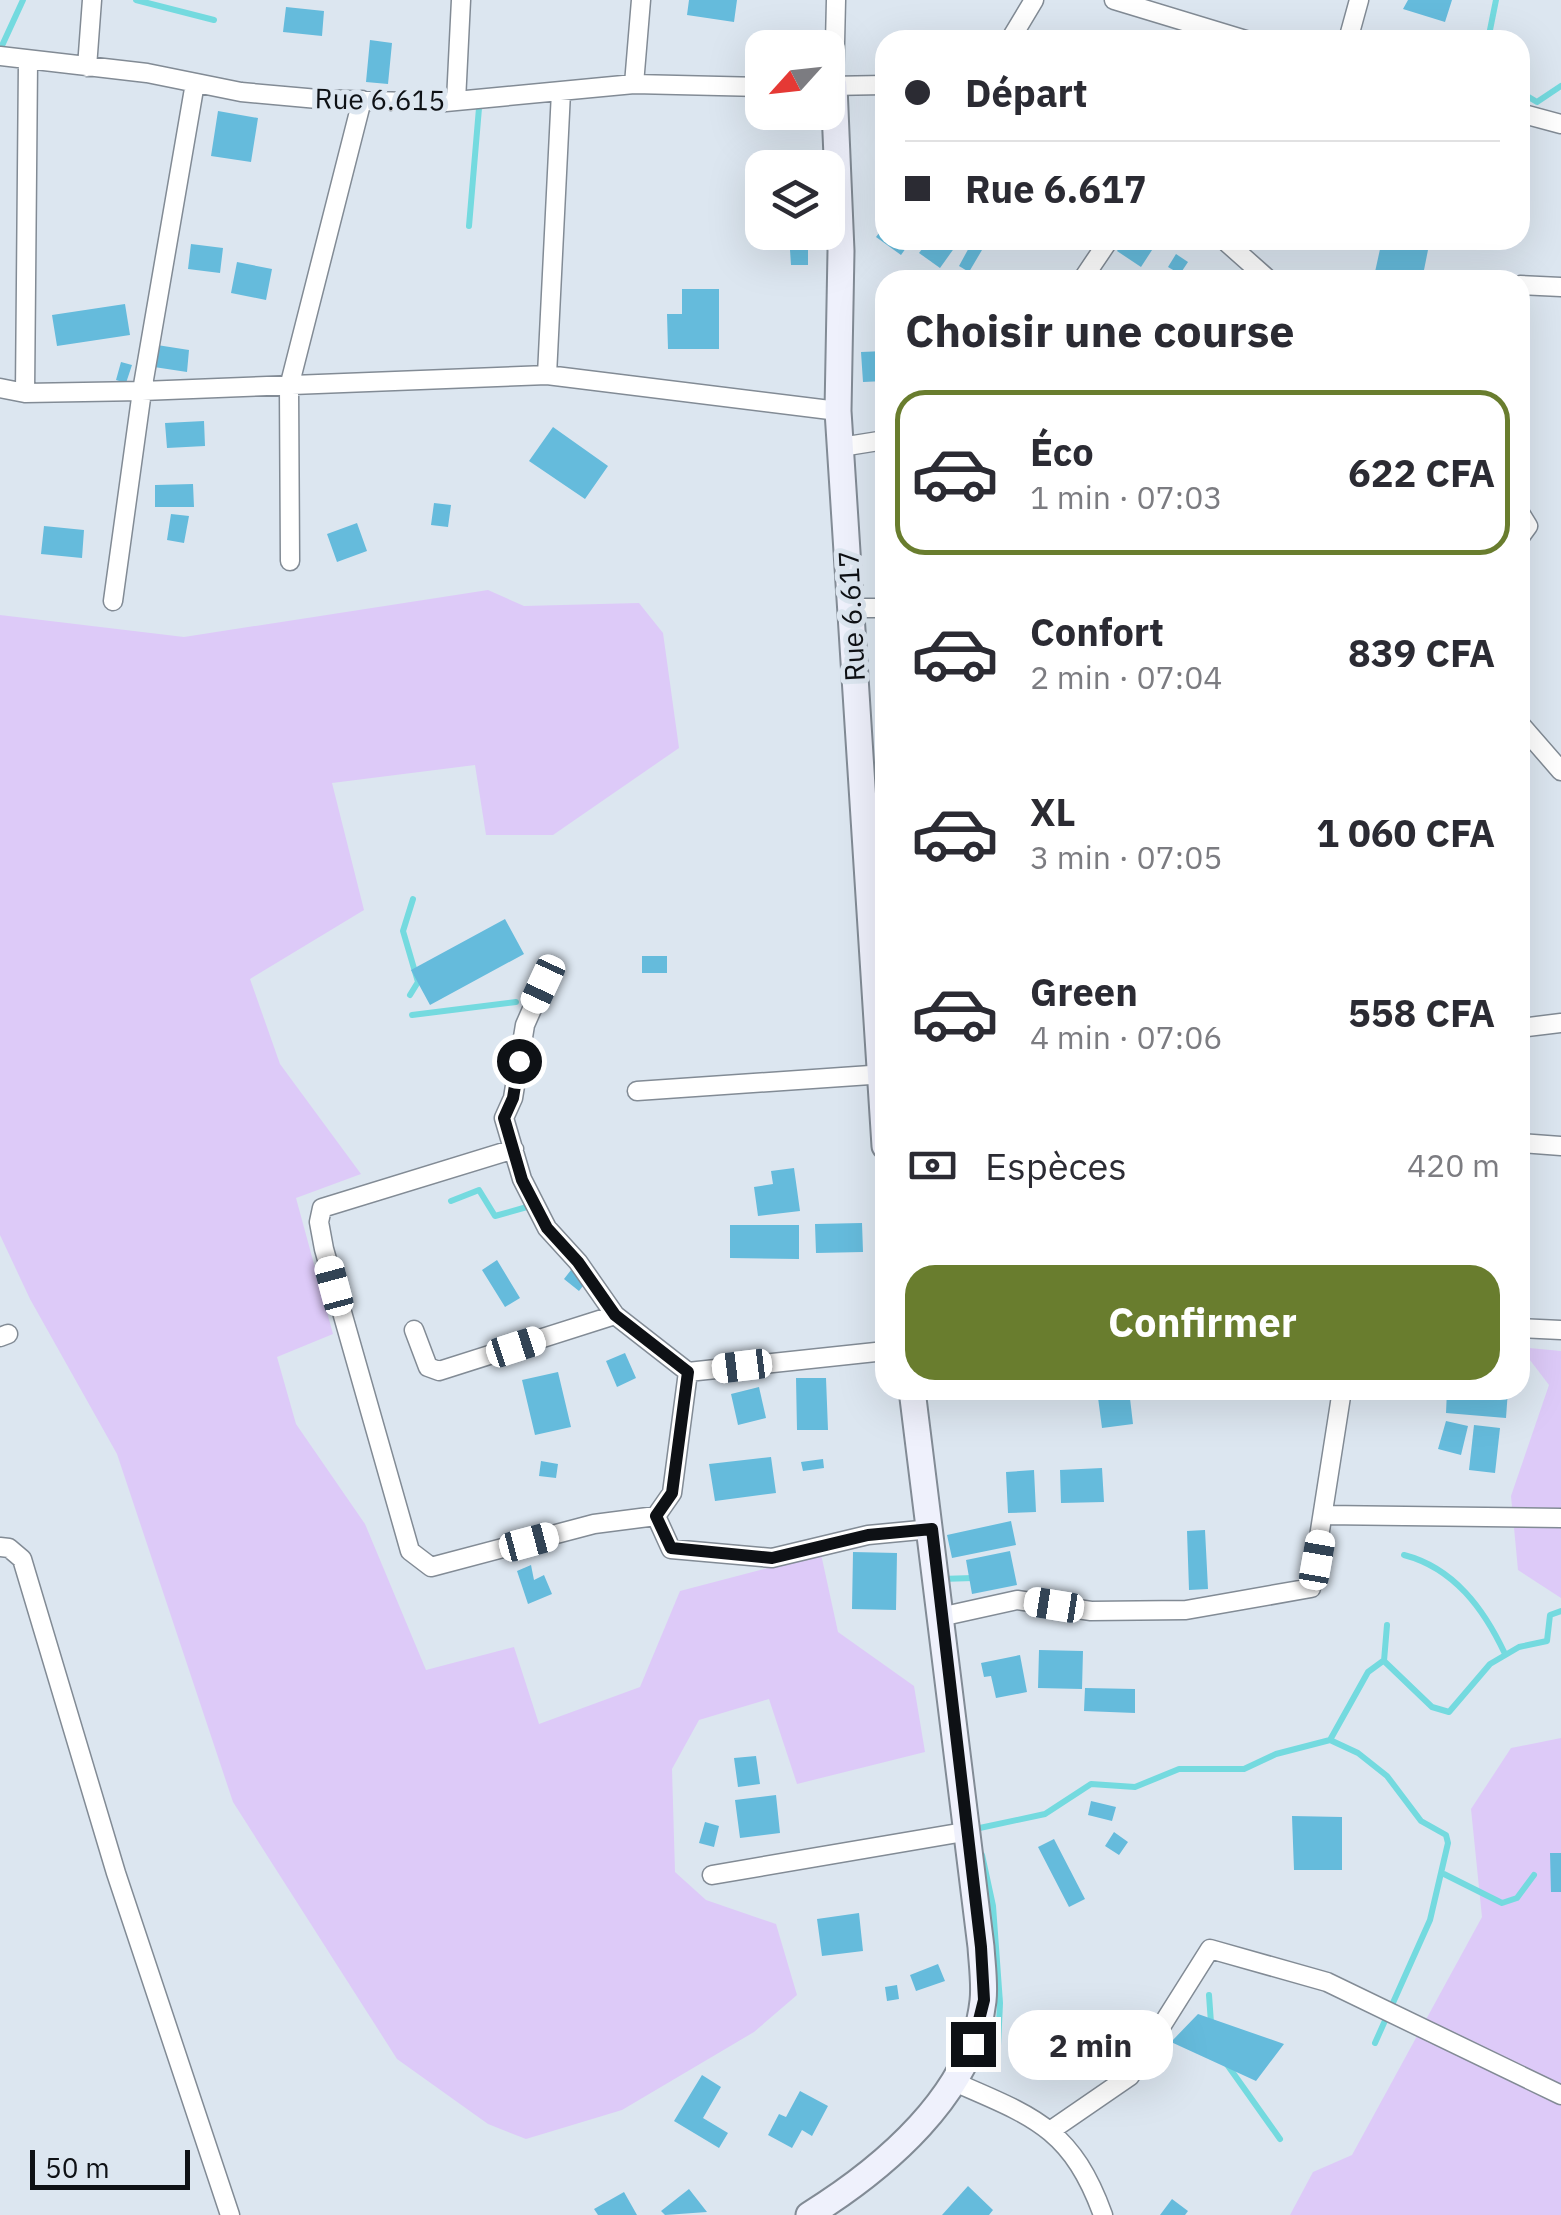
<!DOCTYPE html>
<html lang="fr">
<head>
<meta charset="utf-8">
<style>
	body { margin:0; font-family:"IBM Plex Sans",sans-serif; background:#f2f2f3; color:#2b2b33; height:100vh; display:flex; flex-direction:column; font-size:38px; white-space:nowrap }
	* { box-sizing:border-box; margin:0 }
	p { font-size:32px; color:#7c7c81 }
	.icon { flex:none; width:55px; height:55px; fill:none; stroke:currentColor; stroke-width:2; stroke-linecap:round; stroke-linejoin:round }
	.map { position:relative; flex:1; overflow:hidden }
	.panel { position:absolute; left:875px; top:270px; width:655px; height:1130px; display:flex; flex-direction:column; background:#fff; border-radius:30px; box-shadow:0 10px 40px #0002 }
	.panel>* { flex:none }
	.banner { position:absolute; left:875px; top:30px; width:655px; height:220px; border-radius:30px; box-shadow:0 10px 40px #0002; display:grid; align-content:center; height:220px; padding:0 30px; background:#fff }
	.needle { width:65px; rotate:243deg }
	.tools { position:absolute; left:745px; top:30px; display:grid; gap:20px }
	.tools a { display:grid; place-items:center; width:100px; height:100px; border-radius:20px; background:#fff; box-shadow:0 10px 40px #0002; font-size:50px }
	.scale { position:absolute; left:30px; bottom:25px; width:160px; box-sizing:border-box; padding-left:10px; border:5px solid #0e1115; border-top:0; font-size:28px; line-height:35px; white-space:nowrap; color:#0e1115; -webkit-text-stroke:8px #dce6f0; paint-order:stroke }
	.end { position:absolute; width:45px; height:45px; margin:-22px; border:12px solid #0e1115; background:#fff; box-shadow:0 0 0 5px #fff }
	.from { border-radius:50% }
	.bubble { position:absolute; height:70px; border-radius:30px; background:#fff; box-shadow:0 10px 40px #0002; font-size:32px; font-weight:700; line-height:70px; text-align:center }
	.car { position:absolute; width:30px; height:60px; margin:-30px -15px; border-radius:12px; box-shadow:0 0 8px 2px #0007; background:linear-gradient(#fff 24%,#345 0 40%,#fff 0 76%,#345 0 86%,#fff 0) }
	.banner b { display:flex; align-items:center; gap:35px; height:95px; font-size:38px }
	.banner b+b { border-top:2px solid #e1e1e2 }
	.banner i { width:25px; height:25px; background:#2b2b33 }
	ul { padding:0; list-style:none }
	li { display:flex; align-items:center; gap:30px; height:165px; margin:0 20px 15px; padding:0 10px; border:5px solid transparent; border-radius:30px }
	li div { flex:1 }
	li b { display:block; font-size:38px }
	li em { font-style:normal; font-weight:700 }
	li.current { border-color:#697d2e }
	li>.icon { width:90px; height:90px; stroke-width:1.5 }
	h2 { padding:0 30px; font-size:45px; line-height:120px }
	.pay { display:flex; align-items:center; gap:25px; height:110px; padding:0 30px; font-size:38px }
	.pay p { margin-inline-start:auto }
	.action { display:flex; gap:20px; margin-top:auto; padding:20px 30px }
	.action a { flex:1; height:115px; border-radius:30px; background:#697d2e; color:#fff; font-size:40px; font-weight:700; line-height:115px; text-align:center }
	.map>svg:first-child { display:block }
</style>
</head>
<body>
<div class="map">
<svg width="1561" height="2215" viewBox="0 0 1561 2215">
	<rect width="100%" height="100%" fill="#dce6f0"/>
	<path fill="#ddcaf8" d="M 488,590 L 524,606 L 639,603 L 663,633 L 679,748 L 553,835 L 486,835 L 475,765 L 332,783 L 364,910 L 250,979 L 280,1064 L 361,1174 L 296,1198 L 333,1334 L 277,1357 L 296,1424 L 365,1524 L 426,1670 L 514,1647 L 539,1724 L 640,1687 L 680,1591 L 821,1554 L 838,1632 L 914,1686 L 925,1752 L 797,1784 L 769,1699 L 699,1720 L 672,1769 L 675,1872 L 706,1900 L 776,1924 L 797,1995 L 754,2032 L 622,2110 L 526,2139 L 488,2124 L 397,2059 L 233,1802 L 117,1454 L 30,1299 L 0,1235 L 0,615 L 184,637 Z
		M 1520,1347 L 1561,1351 L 1561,1598 L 1518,1570 L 1511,1496 L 1549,1385 Z
		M 1561,1738 L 1561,2215 L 1290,2215 L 1313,2172 L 1352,2155 L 1482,1917 L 1471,1809 L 1511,1748 Z"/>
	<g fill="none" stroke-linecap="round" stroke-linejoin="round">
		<path stroke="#74dadf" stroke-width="6" d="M 136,0 L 214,20
			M 1488,40 L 1496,0
			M 0,50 L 23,0
			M 1520,92 L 1537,102 L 1561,86
			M 469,226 L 479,108
			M 410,995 L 418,982 L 403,931 L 413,899
			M 412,1015 L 516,1002
			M 451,1201 L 479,1190 L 495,1216 L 534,1205
			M 1404,1555 C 1454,1568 1484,1609 1505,1654
			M 941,1579 L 973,1578
			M 1384,1661 L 1432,1707 L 1449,1712 L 1490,1664 L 1519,1647 L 1547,1641 L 1550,1615 L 1561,1611
			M 1384,1661 L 1387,1625
			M 1330,1740 L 1368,1672 L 1383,1661
			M 976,1833 L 975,1829 L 1045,1814 L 1091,1784 L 1135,1787 L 1179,1769 L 1244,1769 L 1276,1754 L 1330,1740 L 1358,1753 L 1387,1776 L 1421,1821 L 1446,1835 L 1448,1843 L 1430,1920 L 1375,2043
			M 982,1855 L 993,1906 L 1000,2003 L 997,2067
			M 1444,1874 L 1502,1903 L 1517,1898 L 1534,1875
			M 1209,1995 L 1211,2023
			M 1226,2063 L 1280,2139"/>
	</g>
	<path fill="#65bbdc" d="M 689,0 L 737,0 L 734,22 L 687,15 Z
		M 1408,0 L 1452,0 L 1445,22 L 1403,9 Z
		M 286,7 L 324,11 L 322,36 L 283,32 Z
		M 370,40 L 392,43 L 388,84 L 366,82 Z
		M 218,111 L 258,118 L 251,162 L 211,156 Z
		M 885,225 L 885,240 L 911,241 L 901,255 L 876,237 Z
		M 929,240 L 960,240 L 940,268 L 919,253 Z
		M 1124,240 L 1144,240 L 1154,247 L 1141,267 L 1117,251 Z
		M 1382,240 L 1430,240 L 1422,280 L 1375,272 Z
		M 191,244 L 223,248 L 220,273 L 188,269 Z
		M 971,244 L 982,250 L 969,272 L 959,266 Z
		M 790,250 L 808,250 L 808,265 L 791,265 Z
		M 1176,254 L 1188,262 L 1180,274 L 1168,267 Z
		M 237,262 L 272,269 L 266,300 L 231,293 Z
		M 682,289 L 719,289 L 719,349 L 668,349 L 667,314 L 682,314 Z
		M 125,304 L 130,335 L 57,346 L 52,315 Z
		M 157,345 L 189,350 L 187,372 L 154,367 Z
		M 885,351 L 885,381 L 863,382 L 861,352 Z
		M 121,362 L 132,365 L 126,383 L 116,380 Z
		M 204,421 L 205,446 L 167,448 L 165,423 Z
		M 553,427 L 608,466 L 585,499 L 529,461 Z
		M 193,484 L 194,507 L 155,507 L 155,485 Z
		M 434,503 L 451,505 L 448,527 L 431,525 Z
		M 171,514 L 189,516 L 184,543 L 167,540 Z
		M 357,523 L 367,551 L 337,562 L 327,534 Z
		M 44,526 L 84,530 L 82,558 L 41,554 Z
		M 505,919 L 524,954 L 430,1005 L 411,970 Z
		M 642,956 L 667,956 L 667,973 L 642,973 Z
		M 794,1168 L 800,1211 L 758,1216 L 754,1187 L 773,1184 L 771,1171 Z
		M 862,1223 L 863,1252 L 816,1253 L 815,1224 Z
		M 730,1225 L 799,1225 L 799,1259 L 730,1258 Z
		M 497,1260 L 520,1298 L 505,1307 L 482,1270 Z
		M 571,1270 L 586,1282 L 579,1291 L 564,1279 Z
		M 625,1353 L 636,1378 L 617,1387 L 606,1361 Z
		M 558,1372 L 571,1427 L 535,1435 L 522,1380 Z
		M 796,1378 L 826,1378 L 828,1430 L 797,1430 Z
		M 759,1387 L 766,1418 L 738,1425 L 731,1394 Z
		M 1097,1390 L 1129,1390 L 1133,1424 L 1102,1428 Z
		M 1447,1390 L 1508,1390 L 1506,1418 L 1446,1413 Z
		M 1446,1421 L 1468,1426 L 1461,1455 L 1438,1449 Z
		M 1474,1425 L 1500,1428 L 1495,1473 L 1469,1470 Z
		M 771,1457 L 776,1493 L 715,1501 L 709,1464 Z
		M 823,1459 L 824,1468 L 803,1471 L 801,1462 Z
		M 541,1461 L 558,1464 L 556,1478 L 539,1476 Z
		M 1102,1468 L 1104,1502 L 1061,1503 L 1060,1470 Z
		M 1034,1470 L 1036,1512 L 1008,1513 L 1006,1472 Z
		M 1011,1521 L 1016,1545 L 952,1558 L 947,1535 Z
		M 1205,1530 L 1208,1589 L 1189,1590 L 1187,1531 Z
		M 1010,1551 L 1017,1585 L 972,1594 L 966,1560 Z
		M 853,1552 L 897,1553 L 896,1610 L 852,1609 Z
		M 531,1565 L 534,1580 L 544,1575 L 552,1594 L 528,1604 L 517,1571 Z
		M 1039,1650 L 1083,1651 L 1082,1689 L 1038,1688 Z
		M 1020,1655 L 1027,1692 L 996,1698 L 991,1676 L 984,1677 L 981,1663 Z
		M 1085,1688 L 1135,1689 L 1135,1713 L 1084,1711 Z
		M 756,1756 L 760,1784 L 738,1787 L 734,1758 Z
		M 776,1795 L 780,1833 L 740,1838 L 735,1800 Z
		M 1091,1801 L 1116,1807 L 1112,1821 L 1088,1815 Z
		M 1292,1816 L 1342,1817 L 1342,1870 L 1294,1870 Z
		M 705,1822 L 719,1826 L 714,1847 L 699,1843 Z
		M 1114,1832 L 1128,1842 L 1119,1855 L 1105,1846 Z
		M 1054,1839 L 1085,1899 L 1069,1907 L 1038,1847 Z
		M 1550,1853 L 1561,1853 L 1561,1892 L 1551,1892 Z
		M 859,1913 L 863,1951 L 822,1956 L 817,1919 Z
		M 938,1964 L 945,1981 L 916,1991 L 910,1975 Z
		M 897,1985 L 899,1999 L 887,2001 L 885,1987 Z
		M 1198,2014 L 1284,2044 L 1256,2081 L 1171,2042 Z
		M 702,2075 L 721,2087 L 703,2118 L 728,2133 L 719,2148 L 674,2121 Z
		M 800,2091 L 828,2106 L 812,2136 L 802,2130 L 792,2148 L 768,2135 L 779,2114 L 786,2117 Z
		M 968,2186 L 993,2210 L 989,2215 L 942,2215 Z
		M 689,2189 L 707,2212 L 665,2215 L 661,2211 Z
		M 624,2192 L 637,2215 L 598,2215 L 594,2209 Z
		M 1172,2199 L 1188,2211 L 1185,2215 L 1160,2215 Z"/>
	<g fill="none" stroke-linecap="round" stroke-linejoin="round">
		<g stroke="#828b95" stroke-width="21">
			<path id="street" d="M 1114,0 L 1246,40
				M 1010,40 L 1034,0
				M 1348,40 L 1359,0
				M 0,56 L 147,73 L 241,92 L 318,99 L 435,103 L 634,84 L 762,87
				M 87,67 L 92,0
				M 634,84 L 641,0
				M 828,86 L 885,85
				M 834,86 L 836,0
				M 456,101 L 461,0
				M 1520,113 L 1561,124
				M 1224,240 L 1269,280
				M 1082,280 L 1109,240
				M 1520,285 L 1561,287
				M 547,375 L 561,92
				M 0,388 L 25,393 L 142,391 L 547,375 L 838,411
				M 25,393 L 28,62
				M 841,447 L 885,440
				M 1520,513 L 1528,526 L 1520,537
				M 290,561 L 289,387 L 362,100
				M 113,601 L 142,391 L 195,83
				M 850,608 L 885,608
				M 1520,724 L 1561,771
				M 543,984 L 525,1025 L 513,1098 L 504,1118 L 522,1179 L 547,1228 L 578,1262 L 615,1315 L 688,1372 L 885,1351
				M 1520,1028 L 1561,1023
				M 637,1091 L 885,1074
				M 1520,1143 L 1561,1146
				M 514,1149 L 322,1208 L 319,1222 L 324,1249 L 410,1551 L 431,1567 L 594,1524 L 656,1516 L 671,1549 L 772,1558 L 868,1535 L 931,1529
				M 1520,1328 L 1561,1330
				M 414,1330 L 428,1367 L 439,1371 L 615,1315
				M 0,1337 L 8,1334
				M 1325,1515 L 1561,1518
				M 656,1516 L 672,1493 L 688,1372
				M 0,1547 L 9,1548 L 22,1559 L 116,1873 L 230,2215
				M 940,1617 L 1017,1600 L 1091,1611 L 1186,1610 L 1311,1588 L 1342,1390
				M 712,1875 L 964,1832
				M 952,2081 C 1032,2116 1071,2127 1103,2215
				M 1050,2131 L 1130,2076 L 1210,1949 L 1327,1982 L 1561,2095"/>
		</g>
		<g stroke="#828b95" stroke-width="29">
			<path id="secondary" d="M 834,86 L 841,251 L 838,411 L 885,1146
				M 809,2215 C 883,2169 973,2094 983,2001 C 985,1984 982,1964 981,1947 L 912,1390"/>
		</g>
		<use href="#street" stroke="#fff" stroke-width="18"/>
		<use href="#secondary" stroke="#eff1fc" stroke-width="25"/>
	</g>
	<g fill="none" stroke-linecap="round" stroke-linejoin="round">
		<path stroke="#0e1115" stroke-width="12" d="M 519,1061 L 513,1098 L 504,1118 L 522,1180 L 547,1228 L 578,1262 L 615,1315 L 688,1372 L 672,1493 L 656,1516 L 671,1548 L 772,1558 L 868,1535 L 932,1529 L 981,1947 L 984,2000 L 973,2044"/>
	</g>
	<g text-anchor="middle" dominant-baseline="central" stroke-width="10" stroke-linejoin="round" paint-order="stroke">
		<g font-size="28" fill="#0e1115" stroke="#dce6f0">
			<text transform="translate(380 99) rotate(1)">Rue 6.615</text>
			<text transform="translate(851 616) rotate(-93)">Rue 6.617</text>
		</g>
	</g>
</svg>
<div class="tools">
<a><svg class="needle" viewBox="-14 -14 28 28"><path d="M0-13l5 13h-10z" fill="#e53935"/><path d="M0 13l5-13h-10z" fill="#7c7c81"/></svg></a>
<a><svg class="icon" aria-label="layers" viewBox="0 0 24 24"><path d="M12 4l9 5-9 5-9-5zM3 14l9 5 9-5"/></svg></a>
</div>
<div class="scale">50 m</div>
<i class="end from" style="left:519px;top:1061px"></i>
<i class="end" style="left:973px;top:2044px"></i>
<div class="bubble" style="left:1008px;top:2010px;width:165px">2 min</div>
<i class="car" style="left:543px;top:984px;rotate:205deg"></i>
<i class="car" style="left:334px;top:1286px;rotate:345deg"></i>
<i class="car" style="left:516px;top:1347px;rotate:72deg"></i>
<i class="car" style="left:742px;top:1366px;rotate:263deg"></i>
<i class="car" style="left:529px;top:1542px;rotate:75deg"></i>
<i class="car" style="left:1317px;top:1560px;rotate:10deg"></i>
<i class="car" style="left:1054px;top:1605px;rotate:279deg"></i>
<div class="banner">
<b><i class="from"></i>Départ</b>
<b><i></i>Rue 6.617</b>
</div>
<section class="panel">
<h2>Choisir une course</h2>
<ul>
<li class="current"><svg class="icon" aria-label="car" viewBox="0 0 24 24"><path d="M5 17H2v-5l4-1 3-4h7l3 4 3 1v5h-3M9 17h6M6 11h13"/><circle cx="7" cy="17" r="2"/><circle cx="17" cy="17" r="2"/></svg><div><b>Éco</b><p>1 min · 07:03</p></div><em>622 CFA</em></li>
<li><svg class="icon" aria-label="car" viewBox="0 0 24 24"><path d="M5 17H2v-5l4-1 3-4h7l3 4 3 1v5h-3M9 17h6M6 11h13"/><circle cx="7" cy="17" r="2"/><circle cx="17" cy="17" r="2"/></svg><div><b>Confort</b><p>2 min · 07:04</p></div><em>839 CFA</em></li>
<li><svg class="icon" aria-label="car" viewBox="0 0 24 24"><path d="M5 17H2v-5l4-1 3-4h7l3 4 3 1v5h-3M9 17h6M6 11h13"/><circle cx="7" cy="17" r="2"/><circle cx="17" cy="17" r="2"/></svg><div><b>XL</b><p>3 min · 07:05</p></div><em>1 060 CFA</em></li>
<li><svg class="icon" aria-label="car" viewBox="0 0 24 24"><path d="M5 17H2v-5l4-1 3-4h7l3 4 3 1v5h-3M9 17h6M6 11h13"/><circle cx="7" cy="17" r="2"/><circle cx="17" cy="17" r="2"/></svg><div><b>Green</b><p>4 min · 07:06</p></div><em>558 CFA</em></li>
</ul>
<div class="pay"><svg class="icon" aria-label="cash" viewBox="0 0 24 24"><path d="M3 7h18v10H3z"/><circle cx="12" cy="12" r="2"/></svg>Espèces<p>420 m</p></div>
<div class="action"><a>Confirmer</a></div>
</section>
</div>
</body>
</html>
